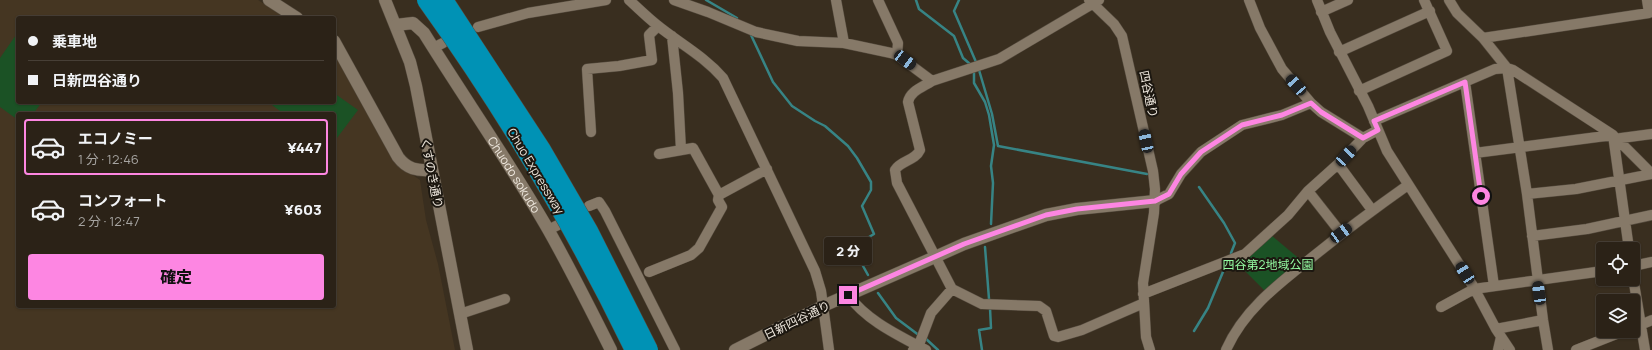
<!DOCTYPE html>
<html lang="ja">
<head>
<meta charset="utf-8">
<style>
	body { margin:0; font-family:Manrope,"Noto Sans JP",sans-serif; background:#372f24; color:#f1f3f6; height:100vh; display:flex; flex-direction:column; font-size:15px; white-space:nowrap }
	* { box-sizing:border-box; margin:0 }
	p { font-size:13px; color:#a6a4a1 }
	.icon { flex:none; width:22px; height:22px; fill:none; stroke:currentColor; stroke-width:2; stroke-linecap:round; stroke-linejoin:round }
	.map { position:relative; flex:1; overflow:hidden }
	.drawer { position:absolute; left:16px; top:112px; width:320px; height:196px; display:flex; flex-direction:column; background:#2b2217; border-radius:4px; box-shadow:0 1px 3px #0004,0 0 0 1px #473f36 }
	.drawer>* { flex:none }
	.banner { position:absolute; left:16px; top:16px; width:320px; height:88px; border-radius:4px; box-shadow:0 1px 3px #0004,0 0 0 1px #473f36; display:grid; align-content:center; height:88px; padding:0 12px; background:#2b2217 }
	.tools { position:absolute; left:1596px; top:242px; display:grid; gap:8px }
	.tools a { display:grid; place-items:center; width:44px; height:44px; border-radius:4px; background:#2b2217; box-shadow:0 1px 3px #0004,0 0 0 1px #473f36; font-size:20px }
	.end { position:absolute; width:18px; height:18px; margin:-9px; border:5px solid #fd86e2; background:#111; box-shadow:0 0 0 2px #111 }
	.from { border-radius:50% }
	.bubble { position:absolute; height:28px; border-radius:4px; background:#2b2217; box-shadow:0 1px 3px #0004,0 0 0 1px #473f36; font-size:13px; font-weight:800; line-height:28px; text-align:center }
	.car { position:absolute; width:12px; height:24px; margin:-12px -6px; border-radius:5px; box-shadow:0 0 3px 1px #0007; background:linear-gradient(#222 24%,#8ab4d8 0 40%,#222 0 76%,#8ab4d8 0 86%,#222 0) }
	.banner b { display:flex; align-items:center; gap:14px; height:38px; font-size:15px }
	.banner b+b { border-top:1px solid #473f36 }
	.banner i { width:10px; height:10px; background:#f1f3f6 }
	ul { padding:7px 0 0; list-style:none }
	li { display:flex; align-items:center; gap:12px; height:56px; margin:0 8px 6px; padding:0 4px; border:2px solid transparent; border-radius:4px }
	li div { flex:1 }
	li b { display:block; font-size:15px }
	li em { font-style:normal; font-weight:800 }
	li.on { border-color:#fd86e2 }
	li>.icon { width:36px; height:36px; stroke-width:1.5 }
	.button { display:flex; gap:8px; margin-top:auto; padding:8px 12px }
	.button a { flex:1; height:46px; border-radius:4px; background:#fd86e2; color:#111; font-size:16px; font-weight:800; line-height:46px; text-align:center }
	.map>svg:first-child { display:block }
</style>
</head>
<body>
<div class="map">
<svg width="1652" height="350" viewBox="0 0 1652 350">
	<rect width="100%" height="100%" fill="#392e1f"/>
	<path fill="#453622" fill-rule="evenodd" d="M 0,0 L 258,0 L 286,18 L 18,18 L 18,102 L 334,102 L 334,49 L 395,163 L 420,180 L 426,220 L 438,264 L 455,350 L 0,350 ZM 18,114 L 334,114 L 334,306 L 18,306 Z"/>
	<path fill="#1b5225" d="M 18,32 L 18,102 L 42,102 L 33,114 L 18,114 L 18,120 L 0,107 L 0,58 Z
		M 334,93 L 358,110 L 334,142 L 334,114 L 284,114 L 268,102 L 334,102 Z
		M 1271,235 L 1302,261 L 1265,291 L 1235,261 Z"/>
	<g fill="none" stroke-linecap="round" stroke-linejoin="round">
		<path stroke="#378485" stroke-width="2.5" d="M 706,0 L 737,18
			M 916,0 L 919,9 L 954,36 L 963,58 L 970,64
			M 959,0 L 954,11 L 976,62
			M 751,35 L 773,82 L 792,106 L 815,121 L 825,126 L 848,146 L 857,158 L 871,182 L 871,190 L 862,206 L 874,234 L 864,240 L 863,266 L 868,275
			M 979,70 L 992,114 L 998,146 L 1147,174
			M 974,72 L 974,83 L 985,102 L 989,115 L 994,145 L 991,166 L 993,183 L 991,224
			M 1199,187 L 1224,223 L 1235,243 L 1231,253
			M 985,247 L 989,299
			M 878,293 L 896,318 L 920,336
			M 1194,331 L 1208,308 L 1225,267
			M 925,338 L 938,350
			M 982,350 L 979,330 L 991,328 L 990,308"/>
		<g stroke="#564c3f" stroke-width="11">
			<path id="minor" d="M 629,0 C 638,8 647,17 657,25 C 679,43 704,56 723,78 L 815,271 L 821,291 L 829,350
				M 674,0 L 708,12 L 756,32 L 798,41 L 844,43 L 891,53 L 897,55 L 932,81 L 999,59 L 1099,0
				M 836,0 L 844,43
				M 878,0 L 898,43 L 897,55
				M 1089,0 L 1114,24 L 1122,36 L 1153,171 L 1155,189 L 1154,213 L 1143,283 L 1146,337 L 1150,350
				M 1249,0 L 1260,28 L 1282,69 L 1311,103
				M 1317,0 L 1330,32 L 1368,106 L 1387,151 L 1473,286 L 1496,329 L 1510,350
				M 1449,0 L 1457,13 L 1483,38 L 1507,68 L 1527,194 L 1543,320 L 1548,350
				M 1321,12 L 1348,0
				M 478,27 L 528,13 L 606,0
				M 672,36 L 678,93 L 681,150
				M 1483,38 L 1649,13 L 1647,0
				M 433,48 L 443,43
				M 1339,52 L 1430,11
				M 1465,82 L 1494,286
				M 1359,91 L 1447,51 L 1424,0
				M 1374,121 L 1495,69 L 1507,68 L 1513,70 L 1613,135 L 1629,249
				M 591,132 L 587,69 L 619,66 L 652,60 L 649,35 L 658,26
				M 1614,139 L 1622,144 L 1652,174
				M 1614,139 L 1652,134
				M 1475,153 L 1613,135
				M 659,154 L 693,148 L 719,195
				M 1338,164 L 1372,210
				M 1308,191 L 1341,233
				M 1527,194 L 1576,189 L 1652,174
				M 1155,201 L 1169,194 L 1181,174 L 1201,152 L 1242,125 L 1282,115 L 1311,103 L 1321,112 L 1363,138
				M 589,206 L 599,202 L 605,211 L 675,350
				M 548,230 L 558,225
				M 1532,236 L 1587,229 L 1652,215
				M 1633,266 L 1652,262
				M 649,272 L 691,255 L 699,248 L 722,207 L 718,200 L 719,195 L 767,169
				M 1633,277 L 1645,350
				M 952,289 L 982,304 L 1039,306 L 1046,311 L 1054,336 L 1058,337 L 1082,330 L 1144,303
				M 1143,294 L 1245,254 L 1288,215 L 1308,191 L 1338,164 L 1363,138 L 1378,130
				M 848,295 C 867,321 898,335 926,350
				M 1441,307 L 1474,289 L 1603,271
				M 460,314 L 505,299
				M 1633,328 L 1652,320
				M 1496,329 L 1543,320
				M 913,350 L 920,342 L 931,313 L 952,289 L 897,183 L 895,170 C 901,160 915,161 920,150 L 908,102 C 910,91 923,87 932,81
				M 1226,350 C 1243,311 1277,285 1310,259 C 1342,233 1374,209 1408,185
				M 1498,350 L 1501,337
				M 1576,350 L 1624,331"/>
		</g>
		<g stroke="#564c3f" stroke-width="13">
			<g id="tertiary">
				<path d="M 269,0 L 297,18"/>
				<path d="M 385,0 L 410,62 L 416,86 L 467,350"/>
				<path id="s1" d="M 396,25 L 413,23 L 424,33 C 465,99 510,163 549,231 C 571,270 591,310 611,350"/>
				<path d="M 334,41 L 398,157 C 407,169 417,171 431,170"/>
				<path d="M 735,350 L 823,306 L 935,257 L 964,244 L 1046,215 L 1077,209 L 1155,201"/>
			</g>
		</g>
		<use href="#minor" stroke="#867968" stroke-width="10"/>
		<use href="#tertiary" stroke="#867968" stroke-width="12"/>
		<g stroke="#564c3f" stroke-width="19" stroke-linecap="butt">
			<path id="motorway-bridge" d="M 426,0 C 505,110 575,228 634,350
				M 444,0 L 542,150 L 589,231 L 649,350"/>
		</g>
		<use href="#motorway-bridge" stroke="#0092b5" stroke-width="18"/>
	</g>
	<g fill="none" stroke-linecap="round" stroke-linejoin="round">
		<path stroke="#fd86e2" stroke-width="5" d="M 848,295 L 964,244 L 1046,215 L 1077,209 L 1155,201 L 1169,194 L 1181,174 L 1201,152 L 1242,125 L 1282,115 L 1311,103 L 1321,112 L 1363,138 L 1378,130 L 1374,121 L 1465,82 L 1481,196"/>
	</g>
	<g text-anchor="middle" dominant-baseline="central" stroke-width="4" stroke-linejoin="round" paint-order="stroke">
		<g font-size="12" fill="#eee7dd" stroke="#1c1710">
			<text transform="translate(1149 94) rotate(78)">四谷通り</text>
			<text transform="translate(536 171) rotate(59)">Chuo Expressway</text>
			<text transform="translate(432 173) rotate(79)">くすのき通り</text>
			<text stroke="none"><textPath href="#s1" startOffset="200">Chuodo sokudo</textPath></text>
			<text transform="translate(797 320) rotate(-26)">日新四谷通り</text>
		</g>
		<g font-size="12" fill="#95fca2" stroke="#1c1710">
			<text x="1268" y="264">四谷第2地域公園</text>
		</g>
	</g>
</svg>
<div class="tools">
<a><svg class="icon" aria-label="locate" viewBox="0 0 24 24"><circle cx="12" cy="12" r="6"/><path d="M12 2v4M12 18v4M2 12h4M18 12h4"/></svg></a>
<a><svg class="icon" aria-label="layers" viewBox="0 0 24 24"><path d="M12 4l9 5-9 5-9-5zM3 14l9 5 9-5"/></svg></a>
</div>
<i class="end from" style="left:1481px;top:196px"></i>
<i class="end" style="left:848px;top:295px"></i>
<div class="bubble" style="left:824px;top:237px;width:48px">2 分</div>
<i class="car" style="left:905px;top:60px;rotate:127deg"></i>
<i class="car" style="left:1296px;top:85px;rotate:318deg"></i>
<i class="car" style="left:1146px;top:141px;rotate:348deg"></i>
<i class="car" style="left:1346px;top:156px;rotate:43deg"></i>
<i class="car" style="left:1341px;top:233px;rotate:54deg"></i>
<i class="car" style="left:1465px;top:273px;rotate:327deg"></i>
<i class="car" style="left:1539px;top:293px;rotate:352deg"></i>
<div class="banner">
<b><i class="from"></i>乗車地</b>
<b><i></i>日新四谷通り</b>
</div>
<section class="drawer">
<ul>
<li class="on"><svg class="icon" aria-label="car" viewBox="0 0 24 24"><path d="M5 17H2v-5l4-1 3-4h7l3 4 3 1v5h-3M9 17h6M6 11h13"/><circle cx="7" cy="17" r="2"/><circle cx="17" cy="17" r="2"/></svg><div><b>エコノミー</b><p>1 分 · 12:46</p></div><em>¥447</em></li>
<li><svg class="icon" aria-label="car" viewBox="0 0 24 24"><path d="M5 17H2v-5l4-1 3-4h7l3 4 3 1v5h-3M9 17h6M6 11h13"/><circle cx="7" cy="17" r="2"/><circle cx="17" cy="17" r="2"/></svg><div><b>コンフォート</b><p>2 分 · 12:47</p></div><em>¥603</em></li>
</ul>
<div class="button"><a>確定</a></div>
</section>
</div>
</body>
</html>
